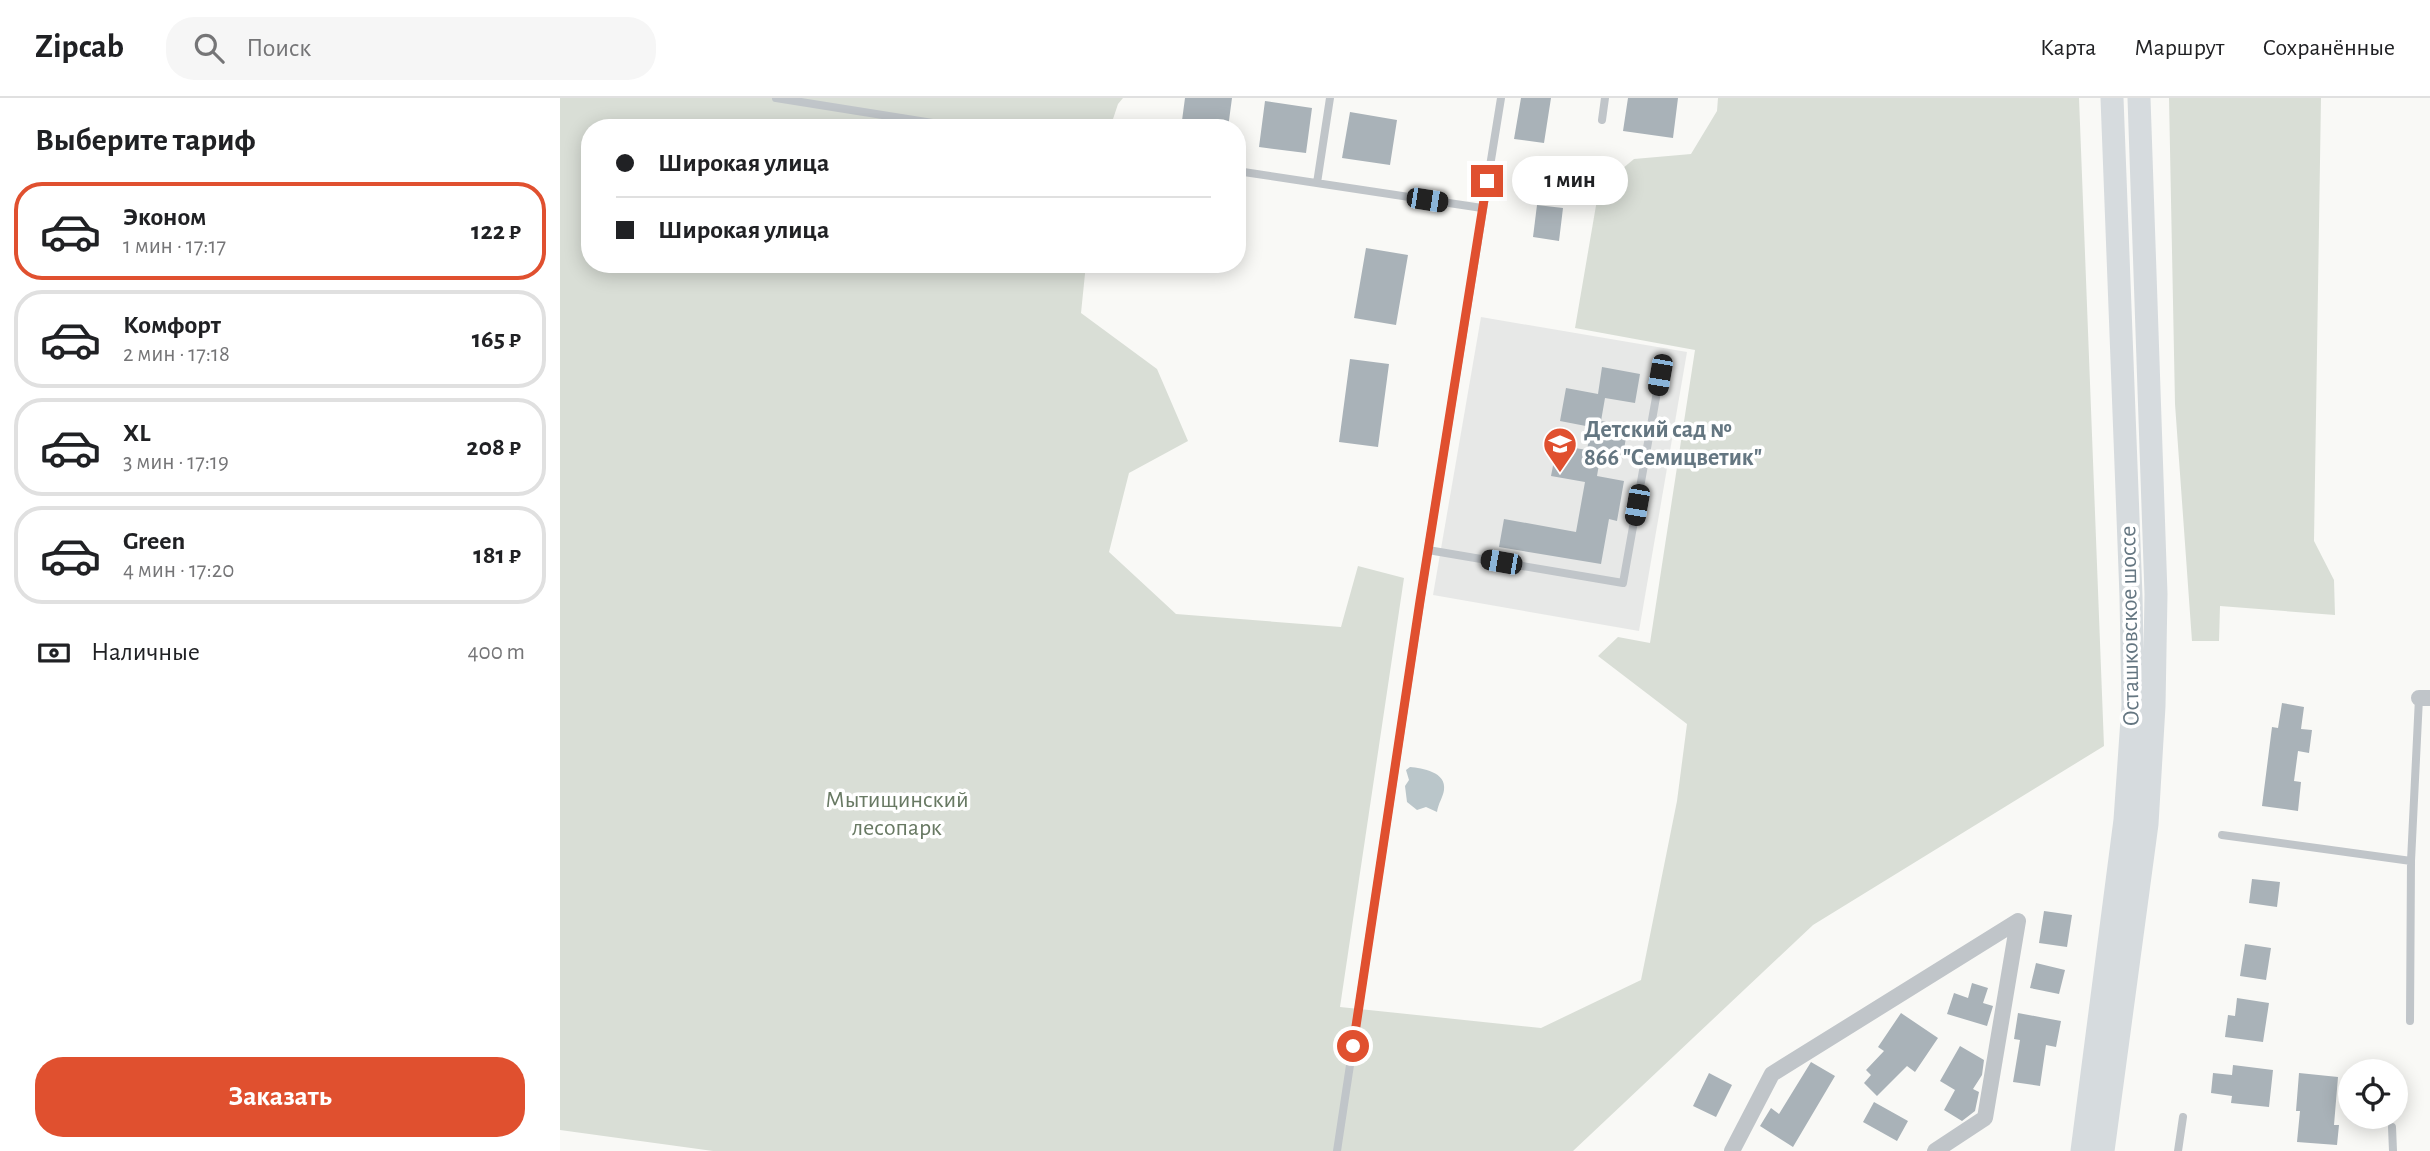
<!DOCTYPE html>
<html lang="ru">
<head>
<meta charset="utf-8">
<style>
	body { margin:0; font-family:"Alegreya Sans",sans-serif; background:#f6f6f6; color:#202124; height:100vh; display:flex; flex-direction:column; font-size:26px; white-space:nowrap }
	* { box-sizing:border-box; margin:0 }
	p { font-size:23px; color:#757577 }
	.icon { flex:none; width:38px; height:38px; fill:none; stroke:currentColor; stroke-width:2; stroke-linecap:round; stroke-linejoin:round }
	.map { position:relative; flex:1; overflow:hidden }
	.side { display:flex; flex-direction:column; background:#fff; width:560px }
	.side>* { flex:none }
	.top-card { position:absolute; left:21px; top:21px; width:665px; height:154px; border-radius:28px; box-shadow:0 4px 18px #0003; display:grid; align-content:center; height:154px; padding:0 35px; background:#fff }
	.fabs { position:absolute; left:1778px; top:961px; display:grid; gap:14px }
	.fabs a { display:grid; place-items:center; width:70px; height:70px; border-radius:50%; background:#fff; box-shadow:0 4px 18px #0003; font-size:35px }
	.end { position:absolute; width:32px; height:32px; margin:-16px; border:9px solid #e0502f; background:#fff; box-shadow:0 0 0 4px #fff }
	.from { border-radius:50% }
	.bubble { position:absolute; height:49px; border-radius:24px; background:#fff; box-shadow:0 4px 18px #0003; font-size:23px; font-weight:700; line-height:49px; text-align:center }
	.car { position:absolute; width:21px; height:42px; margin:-21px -10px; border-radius:9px; box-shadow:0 0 5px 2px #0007; background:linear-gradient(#222 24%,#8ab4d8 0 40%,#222 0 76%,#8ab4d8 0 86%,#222 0) }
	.top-card b { display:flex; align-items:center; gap:24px; height:66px; font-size:26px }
	.top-card b+b { border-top:2px solid #e0e0e0 }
	.top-card i { width:18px; height:18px; background:#202124 }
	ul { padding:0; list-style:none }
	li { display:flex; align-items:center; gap:21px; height:98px; margin:0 14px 10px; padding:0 21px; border:4px solid #e0e0e0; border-radius:28px }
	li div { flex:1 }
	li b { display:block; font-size:26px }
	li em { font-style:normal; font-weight:700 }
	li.active { border-color:#e0502f }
	li>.icon { width:63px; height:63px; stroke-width:1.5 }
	h2 { padding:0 35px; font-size:32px; line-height:84px }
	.pay { display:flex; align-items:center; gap:18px; height:77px; padding:0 35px; font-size:26px }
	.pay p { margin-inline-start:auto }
	.cta { display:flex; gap:14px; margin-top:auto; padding:14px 35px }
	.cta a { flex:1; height:80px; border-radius:28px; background:#e0502f; color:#fff; font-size:28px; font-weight:700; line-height:80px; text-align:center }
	header { display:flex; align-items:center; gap:42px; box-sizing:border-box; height:98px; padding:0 35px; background:#fff; border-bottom:2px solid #e0e0e0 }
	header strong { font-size:33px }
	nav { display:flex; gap:38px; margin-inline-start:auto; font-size:24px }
	.search { width:490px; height:63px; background:#f6f6f6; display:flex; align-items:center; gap:18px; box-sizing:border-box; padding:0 24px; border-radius:28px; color:#757577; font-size:26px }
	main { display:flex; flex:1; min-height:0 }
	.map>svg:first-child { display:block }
</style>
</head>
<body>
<header>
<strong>Zipcab</strong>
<div class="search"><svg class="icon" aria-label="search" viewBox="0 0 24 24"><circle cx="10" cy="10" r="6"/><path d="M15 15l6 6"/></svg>Поиск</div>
<nav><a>Карта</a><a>Маршрут</a><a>Сохранённые</a></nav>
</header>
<main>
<section class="side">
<h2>Выберите тариф</h2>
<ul>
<li class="active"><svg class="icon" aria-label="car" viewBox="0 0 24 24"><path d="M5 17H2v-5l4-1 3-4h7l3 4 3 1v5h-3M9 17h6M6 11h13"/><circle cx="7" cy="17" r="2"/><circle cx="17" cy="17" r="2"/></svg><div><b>Эконом</b><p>1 мин · 17:17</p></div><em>122 ₽</em></li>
<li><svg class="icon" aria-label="car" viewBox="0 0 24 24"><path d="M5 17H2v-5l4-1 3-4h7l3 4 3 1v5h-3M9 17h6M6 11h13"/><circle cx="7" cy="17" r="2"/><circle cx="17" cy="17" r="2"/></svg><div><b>Комфорт</b><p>2 мин · 17:18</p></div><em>165 ₽</em></li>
<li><svg class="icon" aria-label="car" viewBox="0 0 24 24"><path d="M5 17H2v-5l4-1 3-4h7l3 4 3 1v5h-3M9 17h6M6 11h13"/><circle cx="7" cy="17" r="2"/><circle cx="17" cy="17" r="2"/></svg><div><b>XL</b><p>3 мин · 17:19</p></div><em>208 ₽</em></li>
<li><svg class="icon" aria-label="car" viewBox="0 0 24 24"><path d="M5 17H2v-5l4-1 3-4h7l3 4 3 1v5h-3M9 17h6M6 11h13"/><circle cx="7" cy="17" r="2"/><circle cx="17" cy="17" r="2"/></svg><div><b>Green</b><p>4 мин · 17:20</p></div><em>181 ₽</em></li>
</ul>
<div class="pay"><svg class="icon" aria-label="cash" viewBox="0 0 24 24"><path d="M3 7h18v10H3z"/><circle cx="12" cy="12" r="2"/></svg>Наличные<p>400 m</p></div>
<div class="cta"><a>Заказать</a></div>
</section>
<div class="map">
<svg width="1870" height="1053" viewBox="0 0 1870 1053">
	<rect width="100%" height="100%" fill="#f9f9f6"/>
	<path fill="#e7e8e7" d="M 921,219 L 1127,254 L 1079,533 L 873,497 Z"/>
	<path fill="#d9ded6" d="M 0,0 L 563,0 L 558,6 L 550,30 L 30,30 L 30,166 L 526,166 L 521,215 L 597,271 L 628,343 L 569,375 L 549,454 L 616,516 L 781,529 L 798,468 L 844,480 L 780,909 L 981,930 L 1081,882 L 1117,703 L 1127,626 L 1038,558 L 1058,539 L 1090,545 L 1135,252 L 1015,230 L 1039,90 L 1074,61 L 1131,56 L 1157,13 L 1158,0 L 1519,0 L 1544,648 L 1253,827 L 1013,1053 L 153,1053 L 0,1032 Z
		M 1609,0 L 1761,0 L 1754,443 L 1774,482 L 1775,517 L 1660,508 L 1659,543 L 1632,543 L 1615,306 Z"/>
	<path fill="#bac6ca" d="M 850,669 C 862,670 887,674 884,692 C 883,699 878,706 877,714 L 866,709 L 857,712 L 847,704 L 845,688 L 849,682 L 846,672 Z"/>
	<path fill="#a9b2b8" d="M 625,0 L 672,0 L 668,30 L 621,30 Z
		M 961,0 L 991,0 L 984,45 L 954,41 Z
		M 1068,0 L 1118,0 L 1113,40 L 1063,33 Z
		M 705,3 L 752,10 L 746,55 L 699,49 Z
		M 790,14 L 837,22 L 830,67 L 782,60 Z
		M 977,107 L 1003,110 L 999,143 L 973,139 Z
		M 806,150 L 848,157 L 836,227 L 794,220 Z
		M 790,261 L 829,266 L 818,349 L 779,344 Z
		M 1042,269 L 1080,276 L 1075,305 L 1045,300 L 1041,323 L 1068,328 L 1063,357 L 1041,354 L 1037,378 L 1064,383 L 1057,423 L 1049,421 L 1041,466 L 939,449 L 944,421 L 1016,434 L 1025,384 L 991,378 L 997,347 L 1027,352 L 1031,329 L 1000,323 L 1006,290 L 1038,296 Z
		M 1722,605 L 1744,609 L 1741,631 L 1752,632 L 1749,655 L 1738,653 L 1734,683 L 1741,684 L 1738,713 L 1702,708 L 1712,629 L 1718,630 Z
		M 1692,781 L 1720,784 L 1717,809 L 1689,805 Z
		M 1484,813 L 1512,817 L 1507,849 L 1479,845 Z
		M 1685,846 L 1711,850 L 1706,882 L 1680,878 Z
		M 1476,865 L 1505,872 L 1499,896 L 1470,890 Z
		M 1412,885 L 1428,890 L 1423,905 L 1433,908 L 1427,928 L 1387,916 L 1394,895 L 1408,900 Z
		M 1677,900 L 1709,905 L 1703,944 L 1665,939 L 1668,917 L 1675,918 Z
		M 1341,915 L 1378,940 L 1355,974 L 1347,968 L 1317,998 L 1304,985 L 1311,977 L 1306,972 L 1324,953 L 1318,949 Z
		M 1458,915 L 1501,923 L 1496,949 L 1486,947 L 1480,988 L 1453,984 L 1460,942 L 1454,941 Z
		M 1400,948 L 1424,962 L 1422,977 L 1413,991 L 1419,994 L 1415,1013 L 1402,1023 L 1384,1012 L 1395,992 L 1380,983 Z
		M 1251,964 L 1275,978 L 1233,1049 L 1200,1028 L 1211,1010 L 1219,1016 Z
		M 1673,967 L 1713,972 L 1709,1009 L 1671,1005 L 1672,998 L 1651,995 L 1653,975 L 1672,977 Z
		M 1149,975 L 1172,987 L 1156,1019 L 1133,1008 Z
		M 1739,975 L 1778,979 L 1774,1027 L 1779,1027 L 1777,1047 L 1737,1044 L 1740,1013 L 1736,1013 Z
		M 1314,1004 L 1348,1023 L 1337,1043 L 1303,1024 Z"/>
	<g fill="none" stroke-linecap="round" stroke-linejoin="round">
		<path stroke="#c0c5c9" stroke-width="8" d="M 216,0 L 404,30
			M 1042,22 L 1045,0
			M 677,73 L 922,110
			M 757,85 L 770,0
			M 868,452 L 1063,485 L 1100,277
			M 1662,737 L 1851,763
			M 1850,923 L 1851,763 L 1859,600
			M 1832,1029 L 1833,1053
			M 777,1053 L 868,452 L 941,0
			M 1618,1053 L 1623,1019"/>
		<path stroke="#c0c5c9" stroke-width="16" d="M 1859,600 L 1870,600
			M 1172,1053 L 1212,976 L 1458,823 L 1425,1020 L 1375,1053"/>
		<path stroke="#d6dbde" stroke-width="23" d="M 1522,1053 L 1565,722 L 1573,607 L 1571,498 L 1552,0
			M 1543,1053 L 1587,726 L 1594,608 L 1596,496 L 1579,0"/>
	</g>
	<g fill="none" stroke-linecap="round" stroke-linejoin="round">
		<path stroke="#e0502f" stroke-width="9" d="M 793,948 L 860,503 L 927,83"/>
	</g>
	<defs>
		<g id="school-pin" transform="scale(1.75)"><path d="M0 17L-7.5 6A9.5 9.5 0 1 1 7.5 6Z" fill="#e0502f" stroke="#fff"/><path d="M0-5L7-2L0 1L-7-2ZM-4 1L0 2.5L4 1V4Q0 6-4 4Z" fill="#fff"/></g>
	</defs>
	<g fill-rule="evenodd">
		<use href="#school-pin" x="1000" y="346"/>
	</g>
	<g text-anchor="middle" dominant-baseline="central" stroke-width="7" stroke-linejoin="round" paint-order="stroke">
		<g font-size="24" font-weight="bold" fill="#647681" stroke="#fff" text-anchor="start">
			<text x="1024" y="332">Детский сад №<tspan x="1024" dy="28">866 "Семицветик"</tspan></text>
		</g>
		<g font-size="24" fill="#647681" stroke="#fff">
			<text transform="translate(1570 528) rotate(-91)">Осташковское шоссе</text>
		</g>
		<g font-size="24" fill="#687963" stroke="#fff">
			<text x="337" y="702">Мытищинский<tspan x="337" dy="28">лесопарк</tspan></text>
		</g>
	</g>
</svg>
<div class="fabs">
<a><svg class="icon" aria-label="locate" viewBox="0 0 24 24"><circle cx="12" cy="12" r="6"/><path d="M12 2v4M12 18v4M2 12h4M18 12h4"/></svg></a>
</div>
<i class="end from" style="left:793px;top:948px"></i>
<i class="end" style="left:927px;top:83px"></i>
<div class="bubble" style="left:952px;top:58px;width:116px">1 мин</div>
<i class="car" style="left:867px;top:102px;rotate:99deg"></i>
<i class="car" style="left:1100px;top:277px;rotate:190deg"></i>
<i class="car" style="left:1077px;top:407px;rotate:190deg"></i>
<i class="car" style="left:941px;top:464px;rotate:280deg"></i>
<div class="top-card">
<b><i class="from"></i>Широкая улица</b>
<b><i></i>Широкая улица</b>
</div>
</div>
</main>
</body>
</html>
